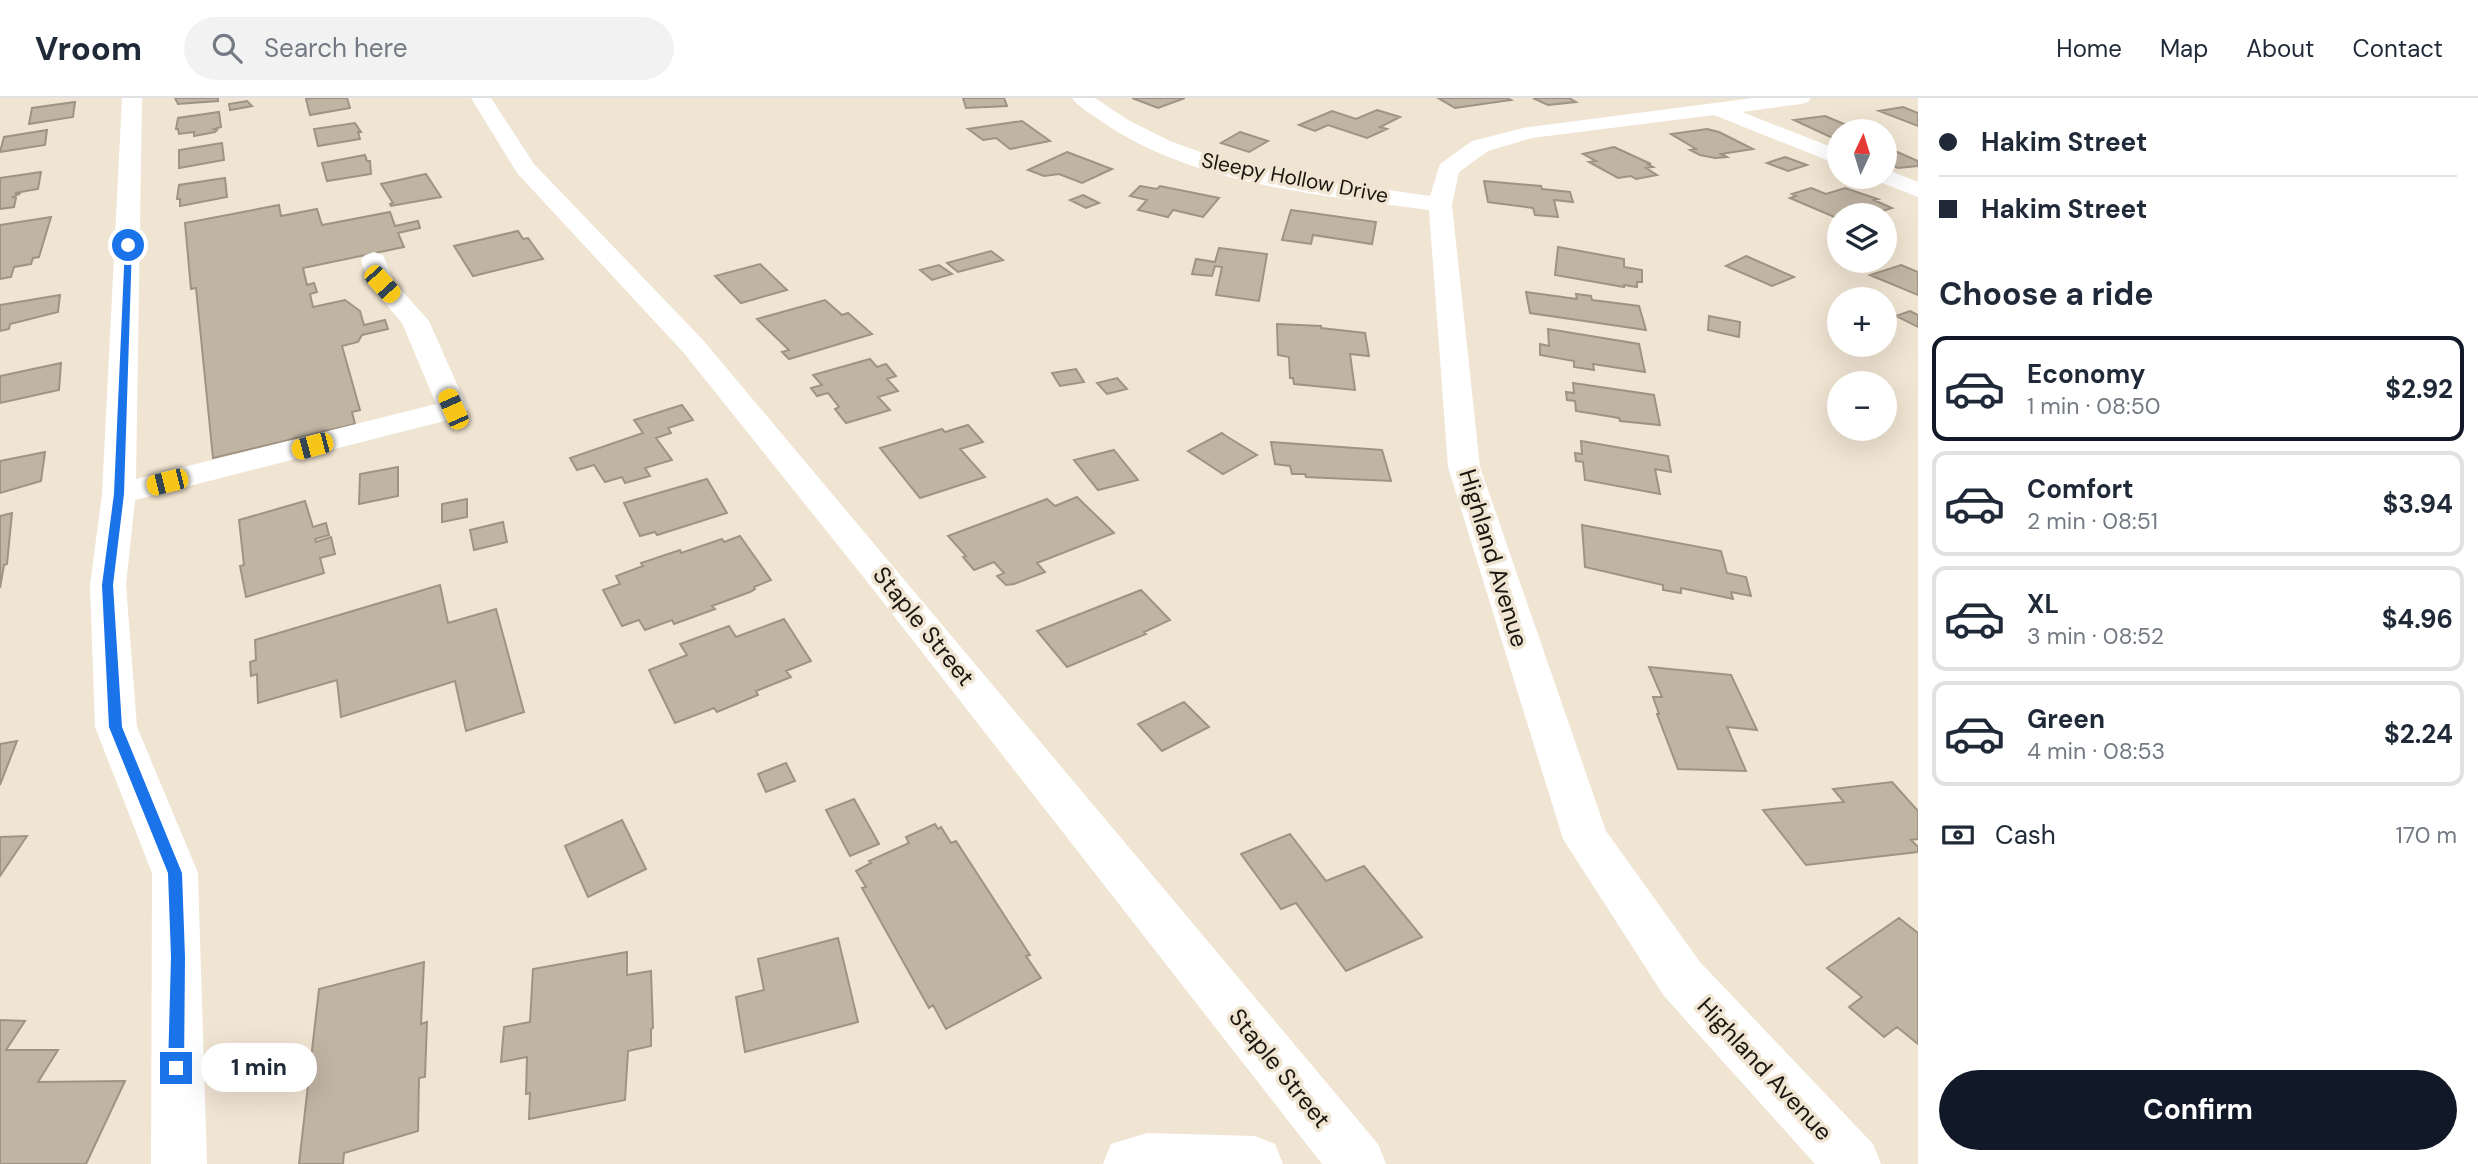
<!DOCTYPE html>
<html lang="en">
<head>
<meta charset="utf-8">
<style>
	body { margin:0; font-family:"DM Sans",sans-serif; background:#f2f2f3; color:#1f2937; height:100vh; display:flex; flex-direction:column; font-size:26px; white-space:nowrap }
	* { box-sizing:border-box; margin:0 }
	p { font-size:23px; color:#747a83 }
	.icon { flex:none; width:38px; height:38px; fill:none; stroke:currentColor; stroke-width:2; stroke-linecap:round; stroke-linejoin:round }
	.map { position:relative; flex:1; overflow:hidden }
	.drawer { display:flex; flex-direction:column; background:#fff; width:560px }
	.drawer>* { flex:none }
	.hud { display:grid; align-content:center; height:154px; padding:0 21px; background:#fff }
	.needle { width:46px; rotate:4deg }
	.buttons { position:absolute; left:1827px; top:21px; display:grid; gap:14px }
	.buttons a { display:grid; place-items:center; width:70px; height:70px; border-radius:50%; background:#fff; box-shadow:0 7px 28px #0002; font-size:35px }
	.end { position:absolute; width:32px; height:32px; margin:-16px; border:9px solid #1a73e8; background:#fff; box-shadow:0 0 0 4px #fff }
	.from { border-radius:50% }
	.bubble { position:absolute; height:49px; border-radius:24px; background:#fff; box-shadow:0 7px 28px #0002; font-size:23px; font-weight:700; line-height:49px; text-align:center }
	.car { position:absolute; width:21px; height:42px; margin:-21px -10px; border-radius:9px; box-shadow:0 0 5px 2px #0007; background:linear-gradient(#f5c518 24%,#345 0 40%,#f5c518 0 76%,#345 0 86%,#f5c518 0) }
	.hud b { display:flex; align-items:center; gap:24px; height:66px; font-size:26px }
	.hud b+b { border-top:2px solid #e0e1e3 }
	.hud i { width:18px; height:18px; background:#1f2937 }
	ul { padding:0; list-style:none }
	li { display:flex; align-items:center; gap:21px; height:105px; margin:0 14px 10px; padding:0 7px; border:4px solid #e0e1e3; border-radius:14px }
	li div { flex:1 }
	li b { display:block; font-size:26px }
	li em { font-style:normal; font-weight:700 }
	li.on { border-color:#111827 }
	li>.icon { width:63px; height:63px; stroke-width:1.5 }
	h2 { padding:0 21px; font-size:32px; line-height:84px }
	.pay { display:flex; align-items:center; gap:18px; height:77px; padding:0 21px; font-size:26px }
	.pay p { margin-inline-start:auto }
	.primary-button { display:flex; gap:14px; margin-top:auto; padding:14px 21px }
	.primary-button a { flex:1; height:80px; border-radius:42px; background:#111827; color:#fff; font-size:28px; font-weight:700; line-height:80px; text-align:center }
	header { display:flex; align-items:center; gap:42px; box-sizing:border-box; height:98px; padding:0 35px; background:#fff; border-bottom:2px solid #e0e1e3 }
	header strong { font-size:33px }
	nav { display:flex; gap:38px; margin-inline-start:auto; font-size:24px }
	.search { width:490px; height:63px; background:#f2f2f3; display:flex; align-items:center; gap:18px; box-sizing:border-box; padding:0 24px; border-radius:38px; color:#747a83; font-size:26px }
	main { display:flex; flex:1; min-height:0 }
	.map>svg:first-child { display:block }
</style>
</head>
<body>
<header>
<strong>Vroom</strong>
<div class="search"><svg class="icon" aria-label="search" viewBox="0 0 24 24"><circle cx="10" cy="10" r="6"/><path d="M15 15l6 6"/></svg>Search here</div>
<nav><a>Home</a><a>Map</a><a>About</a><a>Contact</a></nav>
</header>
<main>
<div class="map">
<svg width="1918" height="1066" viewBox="0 0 1918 1066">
	<rect width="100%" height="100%" fill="#f0e4d2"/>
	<path fill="#c0b4a3" stroke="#9f9484" stroke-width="2" d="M 175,0 L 218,0 L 218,3 L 178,6 Z
		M 313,0 L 347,0 L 350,10 L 310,17 L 306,1 Z
		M 963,0 L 1004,0 L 1007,8 L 966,10 Z
		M 1132,0 L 1185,0 L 1158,10 Z
		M 1438,0 L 1507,0 L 1511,2 L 1455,10 Z
		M 1533,0 L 1569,0 L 1576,4 L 1548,7 Z
		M 247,3 L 252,8 L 230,12 L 229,6 Z
		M 75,4 L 73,19 L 29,26 L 32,10 Z
		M 1903,9 L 1918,15 L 1918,28 L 1879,13 Z
		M 1377,12 L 1400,19 L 1380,29 L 1387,31 L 1367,40 L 1328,27 L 1315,33 L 1299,27 L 1332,13 L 1356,21 Z
		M 219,14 L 221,29 L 214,31 L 217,32 L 215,34 L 194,38 L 194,34 L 179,36 L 178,31 L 176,31 L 178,20 Z
		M 1825,18 L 1851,29 L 1848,30 L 1856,33 L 1839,33 L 1839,43 L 1794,22 Z
		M 1022,23 L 1050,43 L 1010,51 L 996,40 L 983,42 L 968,31 Z
		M 355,25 L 361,34 L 358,34 L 360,41 L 318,48 L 314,31 Z
		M 1707,31 L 1719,34 L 1753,51 L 1721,56 L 1727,59 L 1715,60 L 1700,57 L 1690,52 L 1696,51 L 1671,36 Z
		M 47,32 L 45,47 L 0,54 L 4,39 Z
		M 1240,34 L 1268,43 L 1249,54 L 1221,45 Z
		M 222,45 L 224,62 L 179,70 L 179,52 Z
		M 1614,49 L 1651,66 L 1647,66 L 1653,69 L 1646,70 L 1657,77 L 1636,81 L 1631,78 L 1618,80 L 1589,64 L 1596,63 L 1583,56 Z
		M 1895,53 L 1918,63 L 1918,68 L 1898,70 L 1885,64 L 1885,59 L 1888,59 L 1885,55 Z
		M 1067,54 L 1112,71 L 1082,85 L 1059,76 L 1044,78 L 1028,72 Z
		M 365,57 L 367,63 L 370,63 L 371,76 L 327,83 L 322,65 Z
		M 1785,59 L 1807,67 L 1788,73 L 1767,65 Z
		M 41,74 L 38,91 L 15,95 L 19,96 L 13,99 L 16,100 L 14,109 L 0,111 L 0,80 Z
		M 426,76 L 441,99 L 391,108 L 390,106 L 393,105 L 381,86 Z
		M 225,80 L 227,99 L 180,108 L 180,101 L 177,101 L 179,87 Z
		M 1484,83 L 1541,88 L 1542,91 L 1570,94 L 1573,104 L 1554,102 L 1558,119 L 1535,117 L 1533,110 L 1488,104 Z
		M 1140,88 L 1157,91 L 1160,88 L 1219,100 L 1203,119 L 1173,112 L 1168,119 L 1138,112 L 1147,102 L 1130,98 Z
		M 1811,90 L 1826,96 L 1845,90 L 1878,101 L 1874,102 L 1892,110 L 1869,117 L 1839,117 L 1839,121 L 1790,100 L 1796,98 L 1792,96 Z
		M 1083,97 L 1099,105 L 1086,110 L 1070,102 Z
		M 279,107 L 281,118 L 317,111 L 322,127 L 390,114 L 395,128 L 418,123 L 420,130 L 398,135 L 404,149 L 303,170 L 307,187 L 314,185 L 317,194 L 310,196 L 313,209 L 345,202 L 360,213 L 364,227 L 385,222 L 388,231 L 362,237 L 358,244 L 342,248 L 360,312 L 352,314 L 355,326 L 213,360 L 196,190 L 191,191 L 185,125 Z
		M 1291,112 L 1376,124 L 1372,146 L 1313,137 L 1311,146 L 1282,142 Z
		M 51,119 L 39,159 L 33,160 L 31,166 L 14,169 L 11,179 L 0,181 L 0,127 Z
		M 518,133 L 523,141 L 528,140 L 543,161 L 473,178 L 454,148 Z
		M 1558,149 L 1624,161 L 1624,169 L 1642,172 L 1642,184 L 1637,184 L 1637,189 L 1624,187 L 1624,189 L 1555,177 Z
		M 1219,150 L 1267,156 L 1259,203 L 1216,197 L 1222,169 L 1215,168 L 1212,178 L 1192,176 L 1196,161 L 1215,164 Z
		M 991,153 L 1003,162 L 958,174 L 947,165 Z
		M 1746,158 L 1794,179 L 1772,188 L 1726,168 Z
		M 760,166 L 787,192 L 741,205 L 715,178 Z
		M 939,167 L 952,176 L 932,182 L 920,172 Z
		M 1901,167 L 1918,174 L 1918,197 L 1870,177 Z
		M 1526,194 L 1577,201 L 1576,196 L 1591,198 L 1592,202 L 1639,208 L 1646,232 L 1530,215 Z
		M 60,197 L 58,214 L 10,226 L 9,231 L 0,233 L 0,207 Z
		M 825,202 L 842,217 L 848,215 L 872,236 L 789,261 L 782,254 L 789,252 L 757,221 Z
		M 1910,213 L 1918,217 L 1918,229 L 1896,218 Z
		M 1709,218 L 1740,224 L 1739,239 L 1708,232 Z
		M 1277,226 L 1321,228 L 1321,230 L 1365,235 L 1369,258 L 1350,256 L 1355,292 L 1294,286 L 1293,280 L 1290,280 L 1289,259 L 1278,257 Z
		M 1548,231 L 1639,246 L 1645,274 L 1593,266 L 1594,272 L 1574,269 L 1574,263 L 1540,257 L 1540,246 L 1549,248 Z
		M 870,261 L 877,269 L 886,266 L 896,278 L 887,281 L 898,293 L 878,299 L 890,312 L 846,325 L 835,311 L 839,309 L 828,295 L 817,298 L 811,290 L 822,287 L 813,277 Z
		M 61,265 L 59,292 L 0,305 L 0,278 Z
		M 1076,271 L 1084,284 L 1060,288 L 1052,275 Z
		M 1117,280 L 1127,291 L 1107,296 L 1097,285 Z
		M 1573,285 L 1654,297 L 1660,327 L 1620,323 L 1619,320 L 1576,313 L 1575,303 L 1567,302 L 1566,294 L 1574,295 Z
		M 682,307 L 693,322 L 668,330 L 671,335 L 656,340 L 672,362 L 645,370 L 650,378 L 625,385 L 622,379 L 605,384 L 594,367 L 577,372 L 570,360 L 643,335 L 634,322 Z
		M 968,327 L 983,344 L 960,351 L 985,379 L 920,400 L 880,350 L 942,331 L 945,334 Z
		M 1222,335 L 1226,338 L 1257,357 L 1223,376 L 1188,353 Z
		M 1581,343 L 1668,358 L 1671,374 L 1655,371 L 1660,396 L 1585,382 L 1583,364 L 1576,363 L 1575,355 L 1582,356 Z
		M 1271,344 L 1382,352 L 1391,383 L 1306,379 L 1305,376 L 1292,376 L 1290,368 L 1275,366 Z
		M 1114,352 L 1138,382 L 1098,392 L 1074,362 Z
		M 45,354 L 41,383 L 0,395 L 0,363 Z
		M 398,369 L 398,398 L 359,406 L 360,376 Z
		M 707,381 L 727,415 L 657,437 L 655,434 L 640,438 L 624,405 Z
		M 1077,399 L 1114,435 L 1037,465 L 1045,474 L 1014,486 L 1006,487 L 997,478 L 1004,475 L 994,464 L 974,472 L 963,459 L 966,458 L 948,438 L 1047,401 L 1055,408 Z
		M 467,401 L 467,419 L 442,424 L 442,406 Z
		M 305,403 L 313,429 L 326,425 L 329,437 L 315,441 L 316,444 L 331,439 L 335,456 L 320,460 L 324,475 L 246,499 L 240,468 L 244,467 L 239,422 Z
		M 12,415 L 7,466 L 4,467 L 0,490 L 0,418 Z
		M 503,424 L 507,444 L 474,452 L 470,432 Z
		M 1582,427 L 1721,453 L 1727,475 L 1746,479 L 1751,498 L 1731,494 L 1733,501 L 1681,490 L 1681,495 L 1663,492 L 1663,487 L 1585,469 Z
		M 740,438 L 771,482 L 754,489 L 755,491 L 750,494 L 712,508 L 715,511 L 674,526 L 672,522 L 645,532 L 639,522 L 622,528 L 603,492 L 620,486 L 616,478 L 643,468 L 641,465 L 680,452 L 681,455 L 722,441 L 724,444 Z
		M 440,487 L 448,525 L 496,511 L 524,614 L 466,633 L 455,583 L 341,619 L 337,582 L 258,605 L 257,576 L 251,578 L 250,564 L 256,562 L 255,542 Z
		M 1141,492 L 1170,522 L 1144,534 L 1146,536 L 1067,569 L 1037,533 Z
		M 784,521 L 811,563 L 786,573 L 791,579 L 756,593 L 758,597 L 717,614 L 714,610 L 675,625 L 649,572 L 687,557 L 680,546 L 729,528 L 736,539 Z
		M 1649,569 L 1731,577 L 1757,632 L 1727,629 L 1746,673 L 1678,671 L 1657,616 L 1659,616 L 1653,599 L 1662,599 Z
		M 1184,604 L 1209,629 L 1162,653 L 1138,626 Z
		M 17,643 L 0,687 L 0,646 Z
		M 786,665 L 795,683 L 766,694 L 758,676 Z
		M 1892,684 L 1918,713 L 1918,741 L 1911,742 L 1918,749 L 1918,754 L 1806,767 L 1763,712 L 1844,704 L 1833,691 Z
		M 854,701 L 879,746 L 850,758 L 826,712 Z
		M 622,722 L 646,771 L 588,799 L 565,748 Z
		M 935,726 L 938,731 L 941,729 L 951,745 L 956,743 L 1030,857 L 1026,858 L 1041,880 L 946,931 L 933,907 L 929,910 L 862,790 L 866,789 L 856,773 L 871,765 L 869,763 L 909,745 L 906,739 Z
		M 1290,736 L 1326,783 L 1364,768 L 1422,839 L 1346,873 L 1296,805 L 1281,811 L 1241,756 Z
		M 27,738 L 0,778 L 0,739 Z
		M 1899,820 L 1918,835 L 1918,946 L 1897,929 L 1884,939 L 1849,909 L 1862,899 L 1827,870 Z
		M 838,840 L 858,924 L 745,954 L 736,899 L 764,892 L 758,861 Z
		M 627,854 L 627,877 L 651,873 L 653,930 L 651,931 L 651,948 L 628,953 L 625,1002 L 529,1021 L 530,995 L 526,996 L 527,959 L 501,964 L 504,929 L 530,924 L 533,871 Z
		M 424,864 L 421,926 L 427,924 L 425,979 L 419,980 L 418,1033 L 344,1055 L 343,1066 L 299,1066 L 319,891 Z
		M 0,922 L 25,923 L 6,952 L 58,952 L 38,984 L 125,983 L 86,1066 L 0,1066 Z"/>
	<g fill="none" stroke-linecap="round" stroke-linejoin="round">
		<path fill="#fff" fill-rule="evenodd" d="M 122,0 L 142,0 L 136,381 L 436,306 L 402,225 L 369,186 L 361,162 L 365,157 L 374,154 L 383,157 L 394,184 L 429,223 L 468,311 L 464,318 L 135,402 L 126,487 L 137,629 L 198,775 L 207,1066 L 151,1066 L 152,775 L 95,629 L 90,487 L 102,396 Z
			M 471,0 L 491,0 L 534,66 L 703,242 L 1378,1046 L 1386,1066 L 1322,1066 L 861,476 L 683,254 L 517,75 Z
			M 1072,0 L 1095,0 L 1128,22 L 1170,43 L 1214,59 L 1299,79 L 1430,98 L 1440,66 L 1472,43 L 1523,30 L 1753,0 L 1811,0 L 1808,4 L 1801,6 L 1742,14 L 1839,52 L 1839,67 L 1714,17 L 1532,40 L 1488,53 L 1459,74 L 1452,107 L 1480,369 L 1606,733 L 1700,864 L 1873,1046 L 1881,1066 L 1815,1066 L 1664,898 L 1563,741 L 1448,369 L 1429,112 C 1322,97 1192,87 1101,23 C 1092,16 1079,10 1072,0 Z
			M 1885,71 L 1918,84 L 1918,99 L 1877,83 L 1874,79 L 1885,79 Z
			M 1147,1035 L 1255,1038 L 1275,1046 L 1283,1066 L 1103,1066 L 1111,1046 Z"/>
	</g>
	<path fill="#1a73e8" d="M 128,144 L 132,147 L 124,396 L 113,487 L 122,629 L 182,775 L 185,859 L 184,970 L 182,976 L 176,978 L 170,976 L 168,970 L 171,859 L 168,775 L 109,629 L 102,487 L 114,396 L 125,147 Z"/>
	<g text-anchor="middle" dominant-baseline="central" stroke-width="7" stroke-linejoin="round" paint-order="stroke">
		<g font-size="21" fill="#1b1610" stroke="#f0e4d2">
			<text transform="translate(1295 80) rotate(11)">Sleepy Hollow Drive</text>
		</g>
		<g font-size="24" fill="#1b1610" stroke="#f0e4d2">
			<text transform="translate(1494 460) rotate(73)">Highland Avenue</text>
			<text transform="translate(924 528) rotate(51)">Staple Street</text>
			<text transform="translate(1280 970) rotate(51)">Staple Street</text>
			<text transform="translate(1765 971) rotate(47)">Highland Avenue</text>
		</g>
	</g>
</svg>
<div class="buttons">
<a><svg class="needle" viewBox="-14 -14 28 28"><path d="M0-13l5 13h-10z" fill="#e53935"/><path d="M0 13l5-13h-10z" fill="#747a83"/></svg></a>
<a><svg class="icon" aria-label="layers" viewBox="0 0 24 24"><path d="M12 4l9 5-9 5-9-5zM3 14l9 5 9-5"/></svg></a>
<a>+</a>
<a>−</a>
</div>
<i class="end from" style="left:128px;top:147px"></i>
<i class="end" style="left:176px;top:970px"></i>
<div class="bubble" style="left:201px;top:945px;width:116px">1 min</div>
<i class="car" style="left:382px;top:186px;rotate:138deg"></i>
<i class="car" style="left:453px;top:311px;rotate:336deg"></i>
<i class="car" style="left:312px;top:348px;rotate:255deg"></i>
<i class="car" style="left:167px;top:384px;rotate:256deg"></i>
</div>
<section class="drawer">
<div class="hud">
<b><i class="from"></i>Hakim Street</b>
<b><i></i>Hakim Street</b>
</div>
<h2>Choose a ride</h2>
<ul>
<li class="on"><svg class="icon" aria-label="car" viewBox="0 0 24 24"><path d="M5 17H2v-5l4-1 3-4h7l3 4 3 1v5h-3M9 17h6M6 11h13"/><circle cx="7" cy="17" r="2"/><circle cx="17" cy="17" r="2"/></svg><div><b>Economy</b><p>1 min · 08:50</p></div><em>$2.92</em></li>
<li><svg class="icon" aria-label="car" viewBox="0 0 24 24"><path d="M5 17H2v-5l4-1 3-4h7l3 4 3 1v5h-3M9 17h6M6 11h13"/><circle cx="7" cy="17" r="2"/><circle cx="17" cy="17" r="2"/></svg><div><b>Comfort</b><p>2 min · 08:51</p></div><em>$3.94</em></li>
<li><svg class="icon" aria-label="car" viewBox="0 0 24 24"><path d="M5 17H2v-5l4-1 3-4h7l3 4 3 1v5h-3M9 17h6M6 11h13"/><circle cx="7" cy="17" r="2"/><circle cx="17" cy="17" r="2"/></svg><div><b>XL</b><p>3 min · 08:52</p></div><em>$4.96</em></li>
<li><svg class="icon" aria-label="car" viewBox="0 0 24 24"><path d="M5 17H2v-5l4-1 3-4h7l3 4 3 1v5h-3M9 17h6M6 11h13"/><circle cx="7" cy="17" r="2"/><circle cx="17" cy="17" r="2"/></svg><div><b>Green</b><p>4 min · 08:53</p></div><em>$2.24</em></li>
</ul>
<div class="pay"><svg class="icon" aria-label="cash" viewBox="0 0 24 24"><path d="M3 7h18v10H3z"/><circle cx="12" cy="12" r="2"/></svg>Cash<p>170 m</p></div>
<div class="primary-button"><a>Confirm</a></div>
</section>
</main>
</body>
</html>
